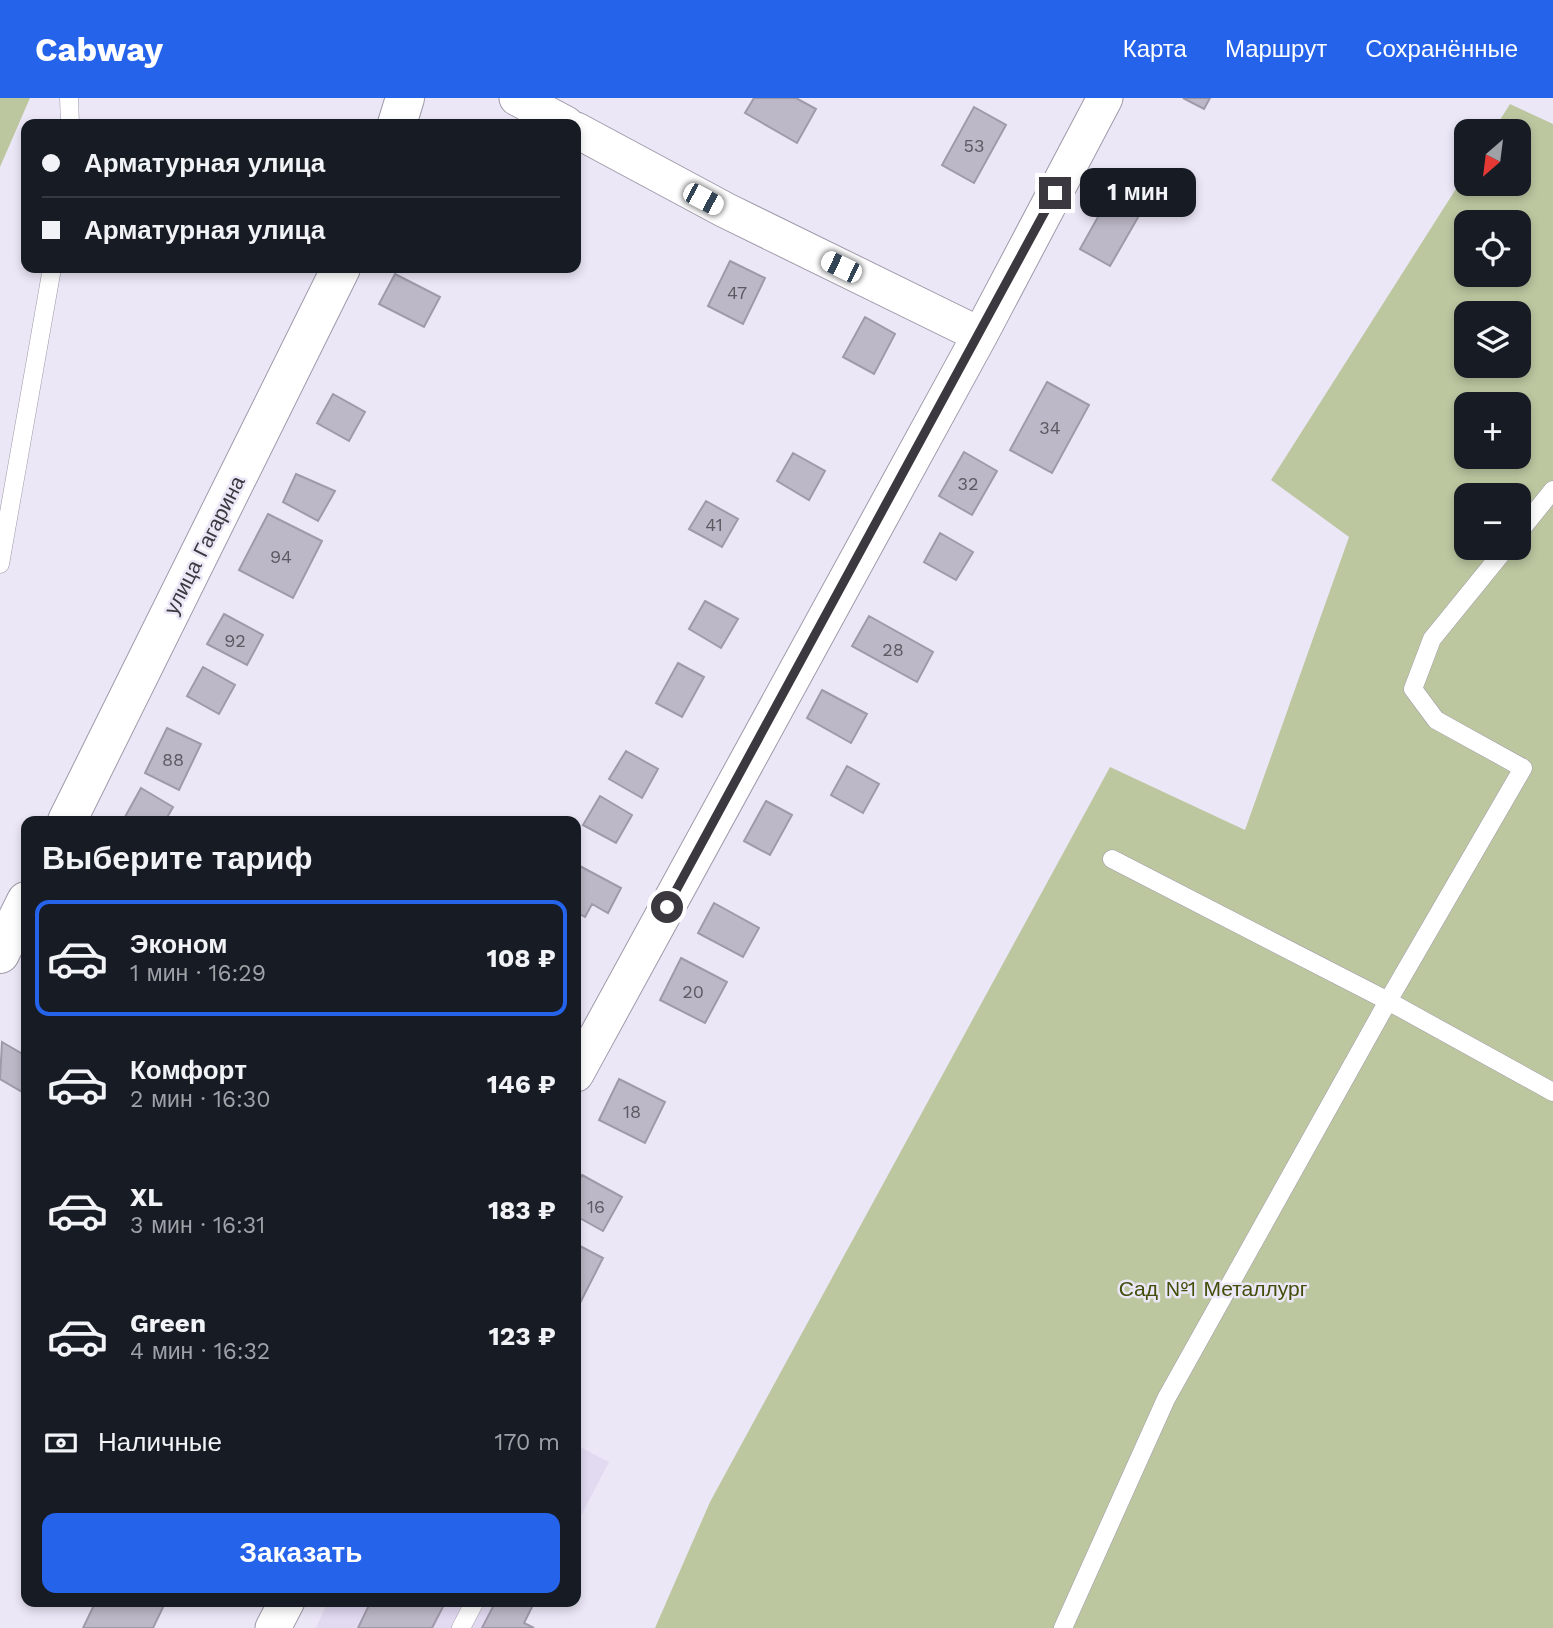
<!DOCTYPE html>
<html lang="ru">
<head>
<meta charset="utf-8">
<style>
	body { margin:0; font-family:"Work Sans",sans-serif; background:#20242c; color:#f1f3f6; height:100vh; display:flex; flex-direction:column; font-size:26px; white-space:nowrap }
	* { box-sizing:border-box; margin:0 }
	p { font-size:23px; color:#9ea1a6 }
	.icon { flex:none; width:38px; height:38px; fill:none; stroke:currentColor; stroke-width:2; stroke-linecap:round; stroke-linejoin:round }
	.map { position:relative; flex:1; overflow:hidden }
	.panel { position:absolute; left:21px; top:718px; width:560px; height:791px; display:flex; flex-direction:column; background:#171b24; border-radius:14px; box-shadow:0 4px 10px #0003 }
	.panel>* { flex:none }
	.top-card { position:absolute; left:21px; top:21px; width:560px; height:154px; border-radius:14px; box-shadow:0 4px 10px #0003; display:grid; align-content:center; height:154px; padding:0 21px; background:#171b24 }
	.needle { width:46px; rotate:208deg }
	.buttons { position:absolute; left:1454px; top:21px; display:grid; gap:14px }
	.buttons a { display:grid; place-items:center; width:77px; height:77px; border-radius:14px; background:#171b24; box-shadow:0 4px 10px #0003; font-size:35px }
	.end { position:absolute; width:32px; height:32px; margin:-16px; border:9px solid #3b393f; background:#fff; box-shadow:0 0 0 4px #fff }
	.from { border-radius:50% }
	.bubble { position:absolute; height:49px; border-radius:14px; background:#171b24; box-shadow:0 4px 10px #0003; font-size:23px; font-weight:700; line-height:49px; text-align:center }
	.car { position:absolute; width:21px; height:42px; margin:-21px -10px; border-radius:9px; box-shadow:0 0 5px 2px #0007; background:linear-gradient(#fff 24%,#345 0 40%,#fff 0 76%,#345 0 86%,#fff 0) }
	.top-card b { display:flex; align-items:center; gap:24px; height:66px; font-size:26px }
	.top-card b+b { border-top:2px solid #363941 }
	.top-card i { width:18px; height:18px; background:#f1f3f6 }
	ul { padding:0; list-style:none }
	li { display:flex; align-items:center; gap:21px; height:116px; margin:0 14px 10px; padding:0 7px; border:4px solid transparent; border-radius:14px }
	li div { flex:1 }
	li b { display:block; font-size:26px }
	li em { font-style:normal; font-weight:700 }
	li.current { border-color:#2563eb }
	li>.icon { width:63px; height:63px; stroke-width:1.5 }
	h2 { padding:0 21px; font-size:32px; line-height:84px }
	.pay { display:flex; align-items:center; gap:18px; height:77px; padding:0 21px; font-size:26px }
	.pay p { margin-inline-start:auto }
	.primary-button { display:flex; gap:14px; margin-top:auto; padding:14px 21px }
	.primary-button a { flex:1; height:80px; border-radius:14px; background:#2563eb; color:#fff; font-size:28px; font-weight:700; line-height:80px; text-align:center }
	header { display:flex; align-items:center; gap:42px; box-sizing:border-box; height:98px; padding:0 35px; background:#2563eb; color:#fff }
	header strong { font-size:33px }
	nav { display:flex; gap:38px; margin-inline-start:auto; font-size:24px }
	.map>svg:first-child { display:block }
</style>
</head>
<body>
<header>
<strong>Cabway</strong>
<nav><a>Карта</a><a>Маршрут</a><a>Сохранённые</a></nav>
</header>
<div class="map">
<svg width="1553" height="1530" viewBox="0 0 1553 1530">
	<rect width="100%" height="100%" fill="#ece7f7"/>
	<path fill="#e1daf1" d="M 576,1347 L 609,1364 L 576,1427 Z
		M 328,1503 L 535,1503 L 524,1524 L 534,1530 L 316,1530 Z"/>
	<path fill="#bcc7a0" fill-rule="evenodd" d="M 0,0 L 30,0 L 0,69 Z
		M 1510,6 L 1553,26 L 1553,1530 L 655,1530 L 710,1404 L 1110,669 L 1245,732 L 1349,439 L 1271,382 L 1466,75 L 1466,86 L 1519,86 L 1519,33 L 1493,33 ZM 1466,124 L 1519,124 L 1519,177 L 1466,177 ZM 1466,215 L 1519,215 L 1519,268 L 1466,268 ZM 1466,306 L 1519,306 L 1519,359 L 1466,359 ZM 1466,397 L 1519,397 L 1519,450 L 1466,450 Z"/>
	<path fill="#bcb8c7" stroke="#9f9aa9" stroke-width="2" d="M 754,0 L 796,0 L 816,11 L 797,45 L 745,15 Z
		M 1183,0 L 1210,0 L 1204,11 Z
		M 974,9 L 1006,27 L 974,85 L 942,67 Z
		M 1113,92 L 1144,109 L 1110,168 L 1080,151 Z
		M 730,163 L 765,180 L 743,226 L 708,208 Z
		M 395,176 L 440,199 L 424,229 L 379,206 Z
		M 865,219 L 895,236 L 874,276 L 843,259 Z
		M 1047,284 L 1089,307 L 1052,375 L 1010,352 Z
		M 333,296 L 365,314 L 349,343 L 317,325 Z
		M 964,354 L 997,373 L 972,417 L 939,398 Z
		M 793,355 L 825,373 L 809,402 L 777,383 Z
		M 296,376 L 335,393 L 318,423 L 283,404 Z
		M 706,403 L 738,421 L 722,449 L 689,431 Z
		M 268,416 L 322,443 L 293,500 L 239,472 Z
		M 940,435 L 973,454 L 956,482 L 924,464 Z
		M 705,503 L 738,521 L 721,550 L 689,531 Z
		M 224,516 L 263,537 L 247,567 L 207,546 Z
		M 869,518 L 933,554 L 917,584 L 852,548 Z
		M 678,565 L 704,579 L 682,619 L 656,605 Z
		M 203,569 L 235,587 L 219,616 L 187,598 Z
		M 822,592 L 867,616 L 851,645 L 807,620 Z
		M 167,630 L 201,646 L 179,692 L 145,675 Z
		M 626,653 L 658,671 L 642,700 L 609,681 Z
		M 847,668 L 879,686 L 863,715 L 831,697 Z
		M 141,690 L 173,709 L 165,723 L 131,723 L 125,719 Z
		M 600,698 L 632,717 L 616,745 L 583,727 Z
		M 766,703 L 792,717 L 770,757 L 744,743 Z
		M 576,766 L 621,790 L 608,815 L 592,806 L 585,819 L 576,814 Z
		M 714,805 L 759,830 L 743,859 L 698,835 Z
		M 681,860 L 727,884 L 705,925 L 660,902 Z
		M 2,944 L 26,958 L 24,995 L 0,981 Z
		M 619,981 L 665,1004 L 645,1045 L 599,1022 Z
		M 582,1077 L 622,1099 L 603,1133 L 576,1118 L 576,1088 Z
		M 576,1146 L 603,1160 L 578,1209 L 576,1208 Z
		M 96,1503 L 166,1503 L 153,1530 L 83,1530 Z
		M 371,1503 L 446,1503 L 432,1530 L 358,1530 Z
		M 496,1503 L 535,1503 L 524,1525 L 534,1530 L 482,1530 Z"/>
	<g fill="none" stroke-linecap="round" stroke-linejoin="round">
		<g stroke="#9f9aa9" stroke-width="19">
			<path id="service" d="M 69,0 L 70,26
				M 1519,434 L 1553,392
				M 0,466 L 52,170
				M 1112,761 L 1388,903 L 1553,994
				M 461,1530 L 475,1503
				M 1063,1530 L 1166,1301 L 1388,903 L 1523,670 L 1436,622 L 1413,591 L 1432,541 L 1506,450"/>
		</g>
		<g stroke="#9f9aa9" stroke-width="37">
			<path id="minor" d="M 517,0 L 566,26
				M 576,32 L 725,112 L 980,237
				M 576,976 L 980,237 L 1105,0
				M 273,1530 L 287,1503"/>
		</g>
		<g stroke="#9f9aa9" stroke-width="40">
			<path id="tertiary" d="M 397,26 L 405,0
				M 67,723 L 341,170
				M 0,856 L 26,803"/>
		</g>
		<use href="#service" stroke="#fff" stroke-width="18"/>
		<use href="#minor" stroke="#fff" stroke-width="35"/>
		<use href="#tertiary" stroke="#fff" stroke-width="38"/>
	</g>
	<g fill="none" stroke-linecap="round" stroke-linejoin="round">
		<path stroke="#3b393f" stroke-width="9" d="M 667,809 L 1055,95"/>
	</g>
	<g text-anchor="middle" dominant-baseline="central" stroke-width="5" stroke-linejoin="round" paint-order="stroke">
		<g font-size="18" fill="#5b5961">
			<text x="974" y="47">53</text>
			<text x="737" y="194">47</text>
			<text x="1050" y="329">34</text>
			<text x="968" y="385">32</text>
			<text x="714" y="426">41</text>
			<text x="281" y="458">94</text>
			<text x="235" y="542">92</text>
			<text x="893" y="551">28</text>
			<text x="173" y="661">88</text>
			<text x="693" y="893">20</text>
			<text x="632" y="1013">18</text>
			<text x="596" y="1108">16</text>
		</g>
		<g font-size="21" fill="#3b393f" stroke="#ece7f7">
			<text transform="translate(204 447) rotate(-63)">улица Гагарина</text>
		</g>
		<g font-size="21" fill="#424e0a" stroke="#ece7f7">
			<text x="1213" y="1190">Сад №1 Металлург</text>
		</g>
	</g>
</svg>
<div class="buttons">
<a><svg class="needle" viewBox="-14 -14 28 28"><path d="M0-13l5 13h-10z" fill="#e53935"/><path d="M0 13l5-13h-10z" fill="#9ea1a6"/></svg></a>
<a><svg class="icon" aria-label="locate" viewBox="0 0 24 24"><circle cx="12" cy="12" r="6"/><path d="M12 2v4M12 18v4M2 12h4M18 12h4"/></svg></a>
<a><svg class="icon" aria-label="layers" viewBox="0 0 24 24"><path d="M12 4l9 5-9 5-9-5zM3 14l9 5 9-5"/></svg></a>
<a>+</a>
<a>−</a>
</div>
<i class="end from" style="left:667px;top:809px"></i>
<i class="end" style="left:1055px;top:95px"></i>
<div class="bubble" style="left:1080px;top:70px;width:116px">1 мин</div>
<i class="car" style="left:703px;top:101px;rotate:118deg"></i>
<i class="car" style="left:841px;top:169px;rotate:296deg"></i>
<div class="top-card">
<b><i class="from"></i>Арматурная улица</b>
<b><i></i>Арматурная улица</b>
</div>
<section class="panel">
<h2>Выберите тариф</h2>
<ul>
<li class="current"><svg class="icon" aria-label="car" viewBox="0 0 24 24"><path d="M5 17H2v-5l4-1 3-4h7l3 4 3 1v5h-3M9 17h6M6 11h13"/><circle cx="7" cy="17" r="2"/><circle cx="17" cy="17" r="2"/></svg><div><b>Эконом</b><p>1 мин · 16:29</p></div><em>108 ₽</em></li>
<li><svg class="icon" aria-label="car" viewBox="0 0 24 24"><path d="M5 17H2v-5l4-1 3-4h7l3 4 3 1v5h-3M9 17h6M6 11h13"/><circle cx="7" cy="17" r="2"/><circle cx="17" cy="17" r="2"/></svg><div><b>Комфорт</b><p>2 мин · 16:30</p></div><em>146 ₽</em></li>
<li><svg class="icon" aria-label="car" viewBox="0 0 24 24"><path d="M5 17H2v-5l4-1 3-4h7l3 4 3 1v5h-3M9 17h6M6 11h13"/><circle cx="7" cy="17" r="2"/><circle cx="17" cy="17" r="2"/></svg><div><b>XL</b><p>3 мин · 16:31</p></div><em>183 ₽</em></li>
<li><svg class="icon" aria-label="car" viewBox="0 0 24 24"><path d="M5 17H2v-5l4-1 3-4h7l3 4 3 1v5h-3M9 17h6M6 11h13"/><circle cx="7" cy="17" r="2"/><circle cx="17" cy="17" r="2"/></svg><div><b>Green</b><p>4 мин · 16:32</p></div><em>123 ₽</em></li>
</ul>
<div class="pay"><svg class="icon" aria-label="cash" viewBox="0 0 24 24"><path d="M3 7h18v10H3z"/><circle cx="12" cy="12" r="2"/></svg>Наличные<p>170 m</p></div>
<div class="primary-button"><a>Заказать</a></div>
</section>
</div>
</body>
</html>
